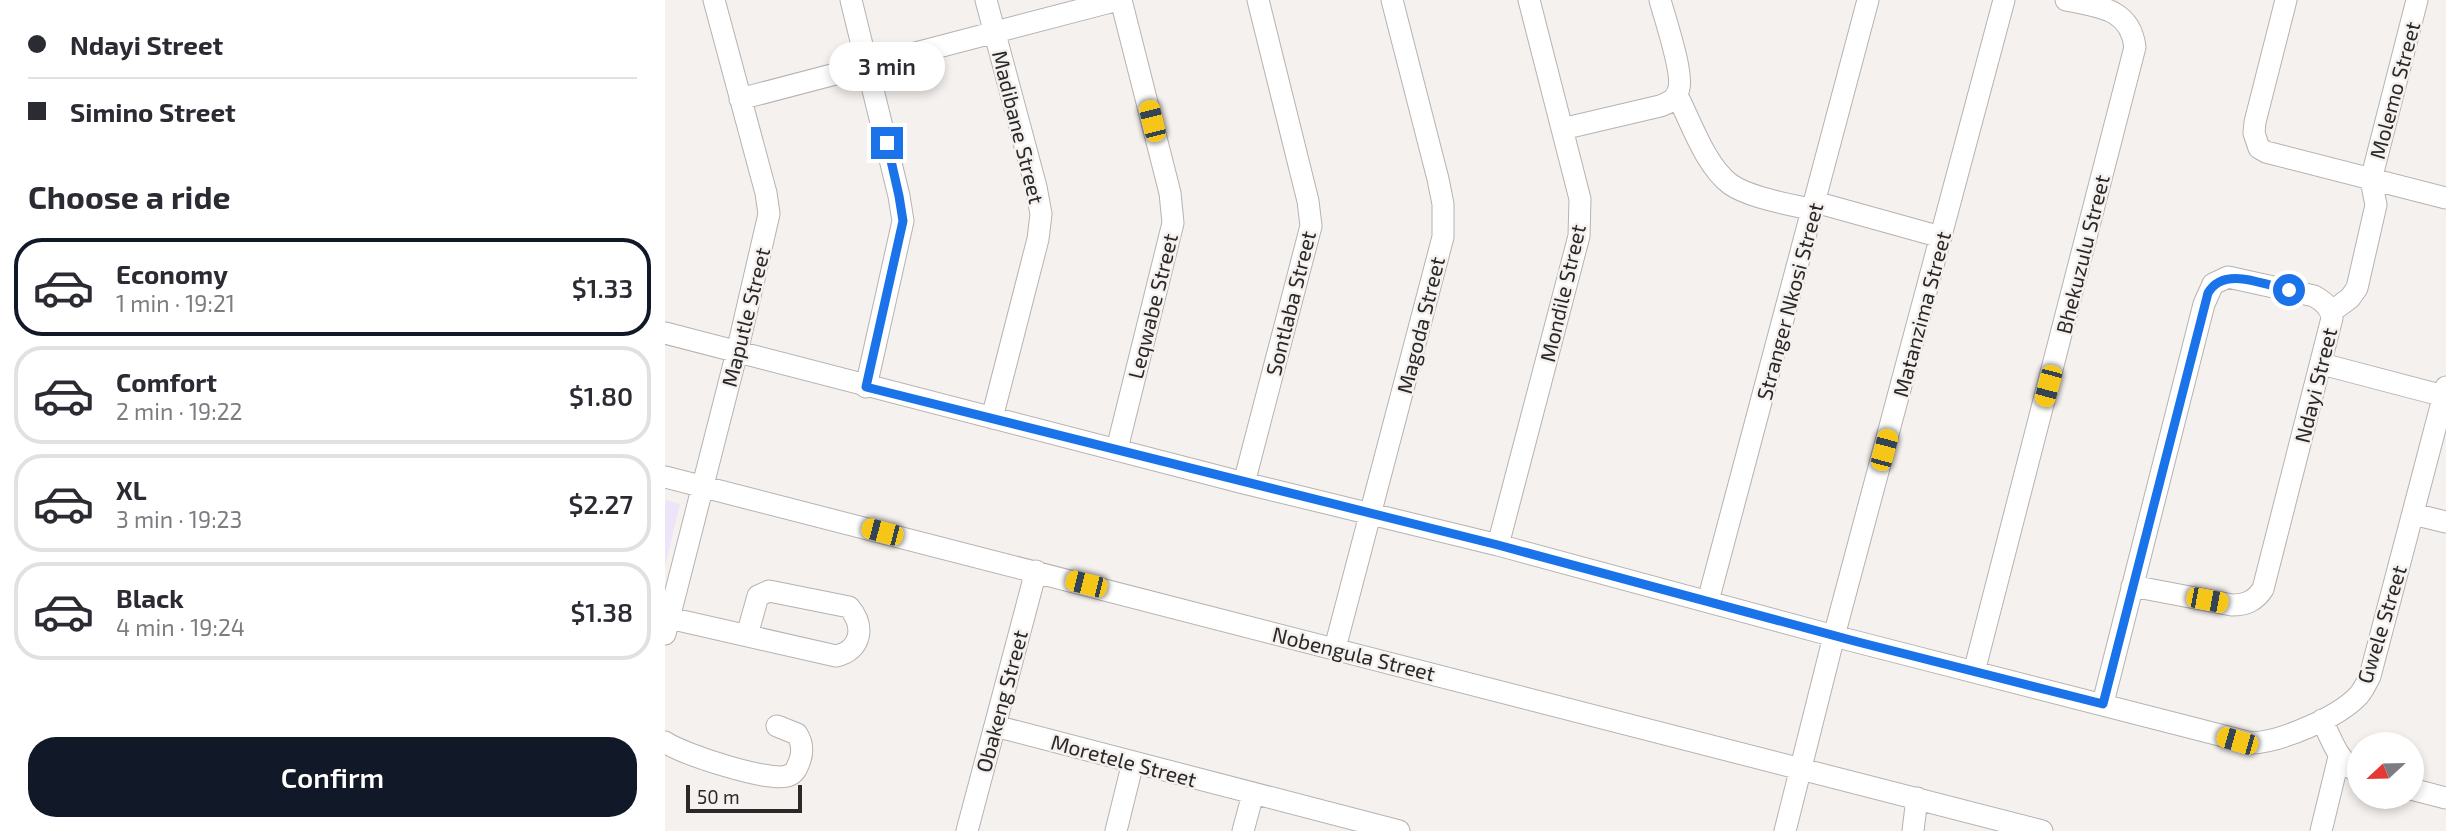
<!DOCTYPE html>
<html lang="en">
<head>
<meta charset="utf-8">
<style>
	body { margin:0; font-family:"Exo 2",sans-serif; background:#f2f2f3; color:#2b2b33; height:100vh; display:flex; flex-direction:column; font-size:26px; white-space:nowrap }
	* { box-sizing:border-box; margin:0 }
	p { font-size:23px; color:#7c7c81 }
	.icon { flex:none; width:38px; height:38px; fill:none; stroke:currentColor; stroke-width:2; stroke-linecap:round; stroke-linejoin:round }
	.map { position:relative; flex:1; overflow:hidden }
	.drawer { display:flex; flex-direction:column; background:#fff; width:665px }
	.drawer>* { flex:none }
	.guide { display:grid; align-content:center; height:154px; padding:0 28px; background:#fff }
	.needle { width:46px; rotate:248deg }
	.controls { position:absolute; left:1682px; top:732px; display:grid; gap:14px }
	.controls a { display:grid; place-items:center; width:77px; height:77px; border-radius:50%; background:#fff; box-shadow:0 4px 10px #0003; font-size:35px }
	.scale { position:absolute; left:21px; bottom:18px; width:116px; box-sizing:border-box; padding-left:7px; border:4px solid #2a2828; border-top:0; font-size:19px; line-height:24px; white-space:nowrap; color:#2a2828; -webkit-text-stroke:5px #f5f1ef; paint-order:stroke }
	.end { position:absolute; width:32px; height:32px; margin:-16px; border:9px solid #1a73e8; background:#fff; box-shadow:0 0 0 4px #fff }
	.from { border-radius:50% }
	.bubble { position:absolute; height:49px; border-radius:24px; background:#fff; box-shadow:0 4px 10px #0003; font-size:23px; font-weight:600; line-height:49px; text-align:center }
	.car { position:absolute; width:21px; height:42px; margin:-21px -10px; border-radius:9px; box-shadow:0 0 5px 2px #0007; background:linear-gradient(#f5c518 24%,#345 0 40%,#f5c518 0 76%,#345 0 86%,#f5c518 0) }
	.guide b { display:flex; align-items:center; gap:24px; height:66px; font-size:26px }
	.guide b+b { border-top:2px solid #e1e1e2 }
	.guide i { width:18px; height:18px; background:#2b2b33 }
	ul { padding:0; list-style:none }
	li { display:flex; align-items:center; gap:21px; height:98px; margin:0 14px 10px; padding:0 14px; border:4px solid #e1e1e2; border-radius:28px }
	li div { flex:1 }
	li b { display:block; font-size:26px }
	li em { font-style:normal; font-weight:600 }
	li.current { border-color:#111827 }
	li>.icon { width:63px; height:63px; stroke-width:1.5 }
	h2 { padding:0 28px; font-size:32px; line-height:84px }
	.cta { display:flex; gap:14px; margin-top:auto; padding:14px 28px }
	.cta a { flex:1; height:80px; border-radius:28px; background:#111827; color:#fff; font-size:28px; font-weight:600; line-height:80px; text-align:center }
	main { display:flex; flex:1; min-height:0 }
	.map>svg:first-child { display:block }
</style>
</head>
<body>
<main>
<section class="drawer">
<div class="guide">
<b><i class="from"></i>Ndayi Street</b>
<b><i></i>Simino Street</b>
</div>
<h2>Choose a ride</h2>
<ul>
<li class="current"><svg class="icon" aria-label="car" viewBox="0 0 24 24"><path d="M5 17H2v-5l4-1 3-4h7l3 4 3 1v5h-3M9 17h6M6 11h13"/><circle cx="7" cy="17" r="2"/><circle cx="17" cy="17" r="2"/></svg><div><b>Economy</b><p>1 min · 19:21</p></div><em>$1.33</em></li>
<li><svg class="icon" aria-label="car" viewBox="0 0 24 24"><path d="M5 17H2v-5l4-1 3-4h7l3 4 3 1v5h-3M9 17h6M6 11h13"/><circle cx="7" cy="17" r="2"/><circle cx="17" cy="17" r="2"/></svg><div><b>Comfort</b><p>2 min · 19:22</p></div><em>$1.80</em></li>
<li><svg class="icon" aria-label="car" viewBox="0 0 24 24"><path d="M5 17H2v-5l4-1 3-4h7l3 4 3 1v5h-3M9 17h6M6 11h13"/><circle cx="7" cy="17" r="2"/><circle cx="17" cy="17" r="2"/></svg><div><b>XL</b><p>3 min · 19:23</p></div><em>$2.27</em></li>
<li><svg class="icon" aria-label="car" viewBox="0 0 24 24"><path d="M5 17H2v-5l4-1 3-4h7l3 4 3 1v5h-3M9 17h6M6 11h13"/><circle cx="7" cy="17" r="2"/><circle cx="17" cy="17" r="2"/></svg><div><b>Black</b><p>4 min · 19:24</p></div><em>$1.38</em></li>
</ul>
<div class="cta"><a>Confirm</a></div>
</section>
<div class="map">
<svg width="1781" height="831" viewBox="0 0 1781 831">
	<rect width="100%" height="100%" fill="#f5f1ef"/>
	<path fill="#ede4f9" d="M 0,500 L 15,504 L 0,566 Z"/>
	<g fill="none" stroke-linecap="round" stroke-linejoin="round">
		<g stroke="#b6b2b0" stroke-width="23">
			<path id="minor" d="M 186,0 L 234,196 L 238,221 L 201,387
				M 321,0 L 371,187 L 376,214 L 373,239 L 327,418
				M 1621,0 L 1590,122 L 1589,133 L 1594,148 L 1601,152 L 1781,198
				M 1012,95 C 1026,122 1040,165 1065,184 C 1085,198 1124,204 1148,210
				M 75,99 L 453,0
				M 897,129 L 995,106 C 1004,103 1012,99 1014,88 C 1018,71 1000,19 995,0
				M 1150,202 L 1276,237
				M 1666,312 L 1685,298 L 1692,288 L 1711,205 L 1706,180 L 1752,0
				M 0,333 L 579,483 L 833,545 L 1169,636 L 1586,743 C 1616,742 1674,717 1694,695 C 1699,689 1702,682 1705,676 L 1781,387
				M 1657,364 L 1779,396
				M 452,449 L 508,223 L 505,193 L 456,0
				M 0,477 L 1377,831
				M 579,483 L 646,226 L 643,201 L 593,0
				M 1748,514 L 1781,522
				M 833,545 L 914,236 L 915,199 L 864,0
				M 1043,601 L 1203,0
				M 4,618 L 171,656 C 197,650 200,626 184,607 L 104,591 L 93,596 L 82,635
				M 0,634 L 72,352 L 104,214 L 101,193 L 49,0
				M 670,648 L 778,237 L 778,204 L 773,179 L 727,0
				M 1309,672 L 1470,47 C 1465,8 1434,7 1401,0
				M 1438,703 L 1539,304 L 1548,284 L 1563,277 L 1649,296 C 1658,301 1666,307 1667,318 L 1598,589 C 1590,601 1581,605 1567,605 L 1467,586
				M 1657,720 C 1667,740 1673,762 1694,773
				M 330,726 L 734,831
				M 0,742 C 17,754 103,782 122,776 C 130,774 132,768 135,760 C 138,751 137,742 132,734 L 112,726
				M 1746,789 L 1781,798
				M 302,831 L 371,571
				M 451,831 L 468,762
				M 578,831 L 588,794
				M 1120,831 L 1169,636 L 1339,0
				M 1248,831 L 1252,798
				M 1656,831 L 1674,757"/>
		</g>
		<use href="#minor" stroke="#fff" stroke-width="21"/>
	</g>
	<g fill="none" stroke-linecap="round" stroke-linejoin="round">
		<path stroke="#1a73e8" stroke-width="9" d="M 222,143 L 234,196 L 238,221 L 201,387 L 833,545 L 1193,642 L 1438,704 L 1543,293 C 1559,265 1599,285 1624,290"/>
	</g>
	<g text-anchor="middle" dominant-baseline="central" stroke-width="5" stroke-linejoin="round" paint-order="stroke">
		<g font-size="21" fill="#2a2828" stroke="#f5f1ef">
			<text transform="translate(1729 90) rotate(-75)">Molemo Street</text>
			<text transform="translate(354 127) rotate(76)">Madibane Street</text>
			<text transform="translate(1417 254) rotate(-76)">Bhekuzulu Street</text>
			<text transform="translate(897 293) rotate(-77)">Mondile Street</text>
			<text transform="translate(1124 301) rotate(-75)">Stranger Nkosi Street</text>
			<text transform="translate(625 303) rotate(-76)">Sontlaba Street</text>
			<text transform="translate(487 306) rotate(-76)">Leqwabe Street</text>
			<text transform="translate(1256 314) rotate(-75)">Matanzima Street</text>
			<text transform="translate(80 317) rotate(-76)">Maputle Street</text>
			<text transform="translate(755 325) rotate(-76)">Magoda Street</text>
			<text transform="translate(1650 385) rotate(-76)">Ndayi Street</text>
			<text transform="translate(1716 624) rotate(-73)">Gwele Street</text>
			<text transform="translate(689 653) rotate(14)">Nobengula Street</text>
			<text transform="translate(336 701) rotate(-75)">Obakeng Street</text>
			<text transform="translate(459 760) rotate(15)">Moretele Street</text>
		</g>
	</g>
</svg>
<div class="controls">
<a><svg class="needle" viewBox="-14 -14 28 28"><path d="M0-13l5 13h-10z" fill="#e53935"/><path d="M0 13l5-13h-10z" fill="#7c7c81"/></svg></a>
</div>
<div class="scale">50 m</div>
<i class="end from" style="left:1624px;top:290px"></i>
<i class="end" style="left:222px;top:143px"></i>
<div class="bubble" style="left:164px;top:42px;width:116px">3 min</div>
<i class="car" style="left:487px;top:121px;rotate:346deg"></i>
<i class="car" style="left:1383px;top:386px;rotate:195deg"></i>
<i class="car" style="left:1219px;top:450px;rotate:15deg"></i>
<i class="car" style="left:217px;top:532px;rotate:285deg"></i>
<i class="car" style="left:421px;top:584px;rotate:284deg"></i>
<i class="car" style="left:1542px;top:600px;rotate:101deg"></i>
<i class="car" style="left:1572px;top:741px;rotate:286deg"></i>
</div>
</main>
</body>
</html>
